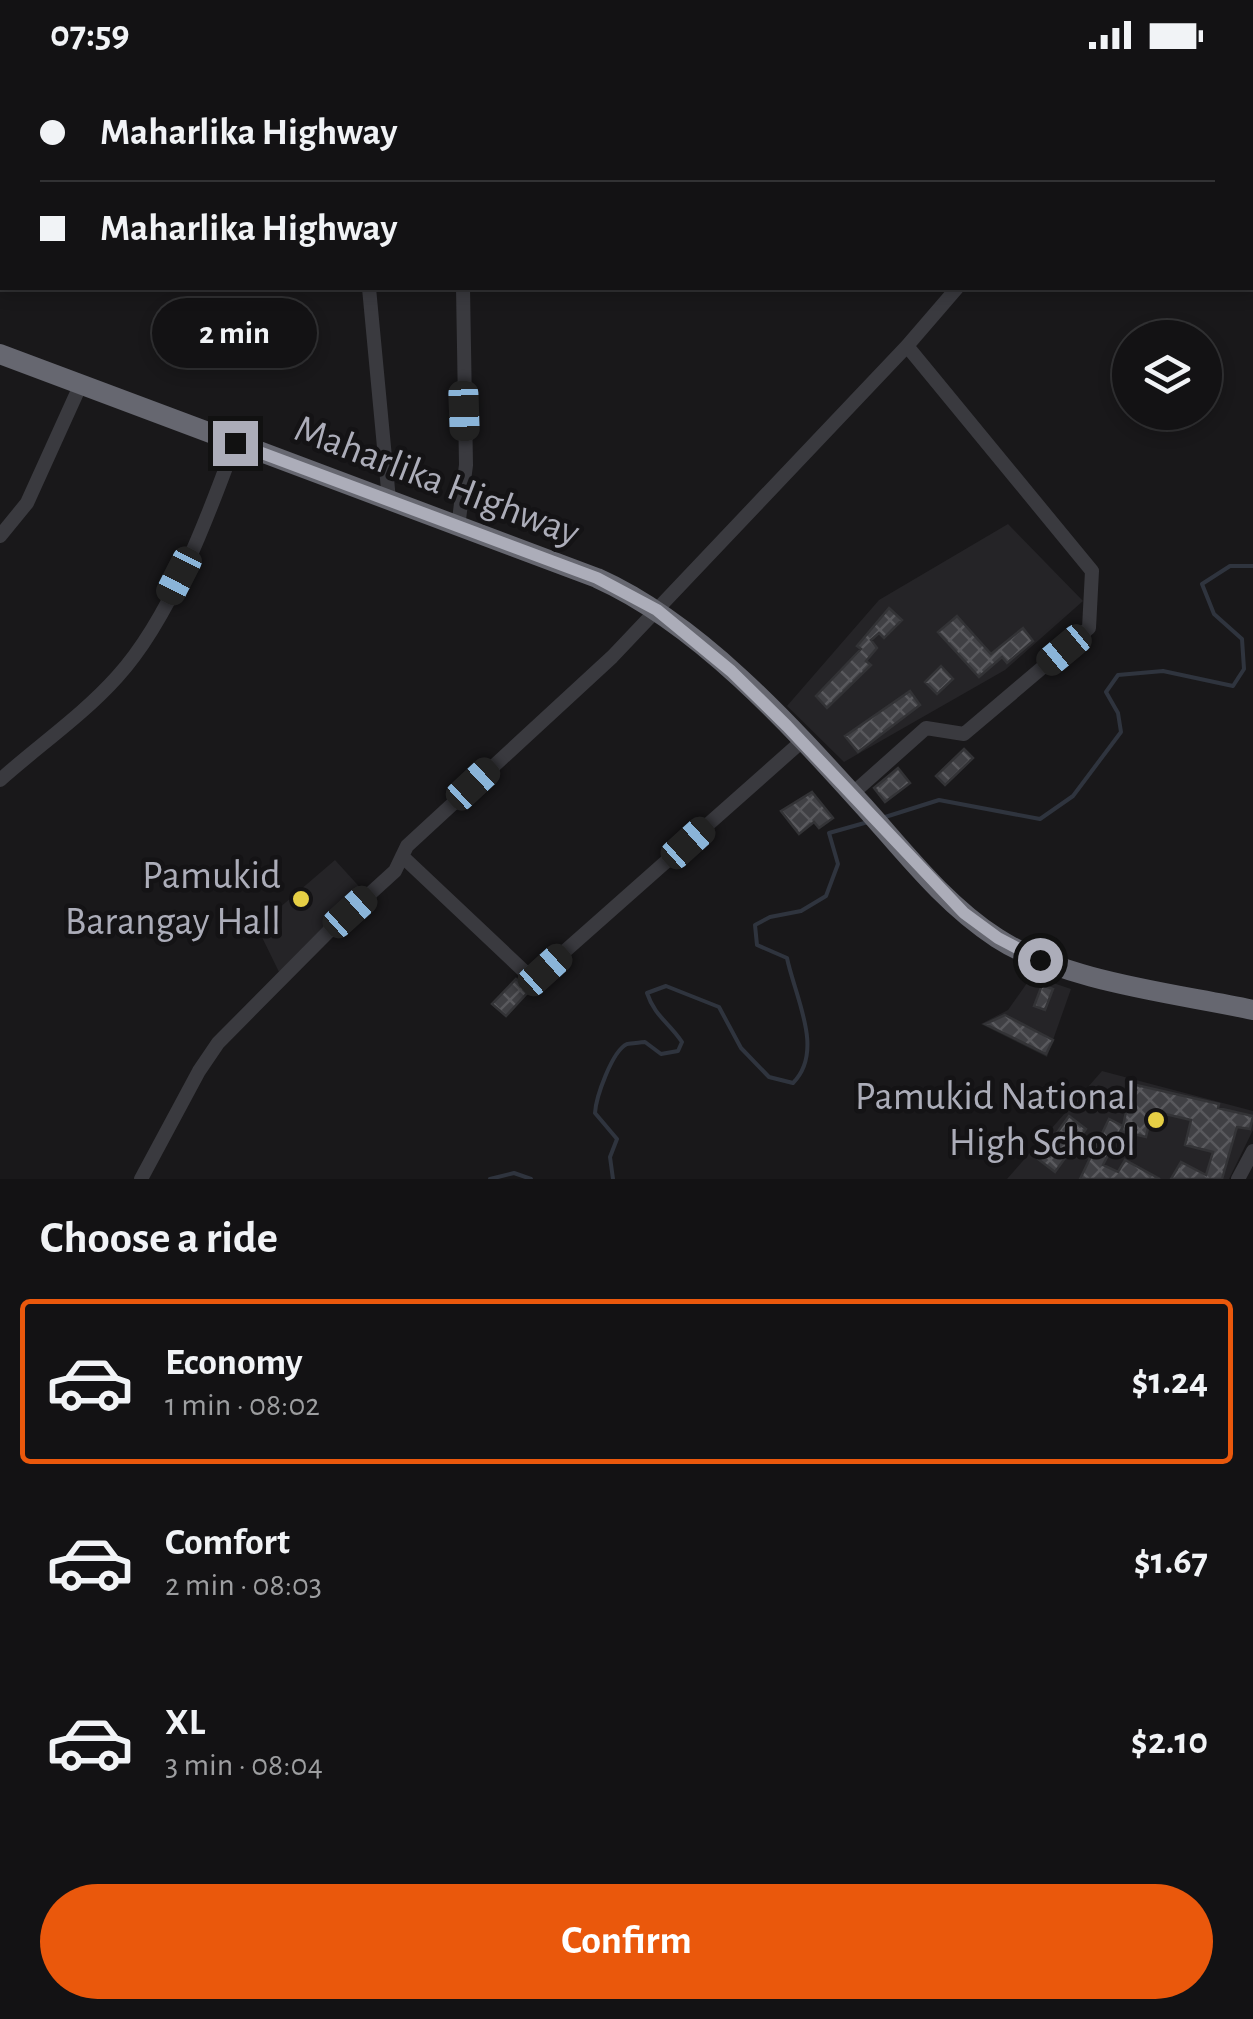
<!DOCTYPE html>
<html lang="en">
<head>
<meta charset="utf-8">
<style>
	body { margin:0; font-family:"Alegreya Sans",sans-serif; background:#202022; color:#f1f3f6; height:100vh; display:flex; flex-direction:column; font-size:38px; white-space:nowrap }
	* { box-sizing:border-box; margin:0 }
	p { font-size:32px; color:#9d9ea0 }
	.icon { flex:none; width:55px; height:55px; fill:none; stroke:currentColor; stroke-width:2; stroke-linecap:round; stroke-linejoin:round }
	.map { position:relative; height:1109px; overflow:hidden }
	.details { display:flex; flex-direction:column; background:#131214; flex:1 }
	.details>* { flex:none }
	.top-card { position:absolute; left:0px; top:0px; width:1255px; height:220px; box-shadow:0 5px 15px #0003,0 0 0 2px #323234; display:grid; align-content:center; height:220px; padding:0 40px; background:#131214 }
	.tools { position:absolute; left:1112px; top:250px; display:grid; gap:20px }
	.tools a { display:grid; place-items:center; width:110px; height:110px; border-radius:50%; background:#131214; box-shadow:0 5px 15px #0003,0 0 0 2px #323234; font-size:50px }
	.end { position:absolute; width:45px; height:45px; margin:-22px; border:12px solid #acadb9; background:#111; box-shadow:0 0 0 5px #111 }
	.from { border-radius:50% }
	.bubble { position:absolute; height:70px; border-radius:35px; background:#131214; box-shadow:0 5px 15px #0003,0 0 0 2px #323234; font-size:32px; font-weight:600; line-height:70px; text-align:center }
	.car { position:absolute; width:30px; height:60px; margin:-30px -15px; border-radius:12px; box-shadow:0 0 8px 2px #0007; background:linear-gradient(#222 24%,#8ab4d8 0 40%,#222 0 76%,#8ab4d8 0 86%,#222 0) }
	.top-card b { display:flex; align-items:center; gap:35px; height:95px; font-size:38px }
	.top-card b+b { border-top:2px solid #323234 }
	.top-card i { width:25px; height:25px; background:#f1f3f6 }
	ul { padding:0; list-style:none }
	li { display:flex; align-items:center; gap:30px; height:165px; margin:0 20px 15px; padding:0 20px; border:5px solid transparent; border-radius:10px }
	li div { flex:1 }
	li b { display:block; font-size:38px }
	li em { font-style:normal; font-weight:600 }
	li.selected { border-color:#ea580c }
	li>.icon { width:90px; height:90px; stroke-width:1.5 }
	h2 { padding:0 40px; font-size:45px; line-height:120px }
	.cta { display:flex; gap:20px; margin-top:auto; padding:20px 40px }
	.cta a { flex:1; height:115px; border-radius:60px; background:#ea580c; color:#fff; font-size:40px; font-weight:600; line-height:115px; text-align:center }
	.status { display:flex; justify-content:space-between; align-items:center; height:70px; padding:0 50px; background:#131214; direction:ltr }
	.status svg { height:28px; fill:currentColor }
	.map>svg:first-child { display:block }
</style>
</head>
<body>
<div class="status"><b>07:59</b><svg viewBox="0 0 49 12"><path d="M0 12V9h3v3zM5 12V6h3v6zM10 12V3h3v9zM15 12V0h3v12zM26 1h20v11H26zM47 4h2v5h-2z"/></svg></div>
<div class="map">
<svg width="1253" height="1109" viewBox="0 0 1253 1109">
	<defs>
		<pattern id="building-cross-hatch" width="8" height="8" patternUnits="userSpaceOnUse" patternTransform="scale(2.5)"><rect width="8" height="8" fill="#404044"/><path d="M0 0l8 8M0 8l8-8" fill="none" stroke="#59595d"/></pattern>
	</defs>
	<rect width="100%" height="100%" fill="#19181a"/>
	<path fill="#252427" d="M 1008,454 L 1083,531 L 1005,600 L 844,692 L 787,636 L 879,530 Z
		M 335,790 L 365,823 L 279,902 L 257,857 Z
		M 1032,906 L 1071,919 L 1047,987 L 981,954 L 1008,940 Z
		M 1102,1001 L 1253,1041 L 1253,1060 L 1229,1109 L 1007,1109 Z"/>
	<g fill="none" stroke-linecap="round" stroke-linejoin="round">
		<path stroke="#2f343e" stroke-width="4" d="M 882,748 L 939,730 L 1040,749 L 1073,726 L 1121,662 L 1118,643 L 1106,622 L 1118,605 L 1163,601 L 1233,616 L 1244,599 L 1242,569 L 1214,544 L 1202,514 L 1230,496 L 1253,496
			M 490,1109 L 514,1103 L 531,1109
			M 613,1109 L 610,1087 L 617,1069 L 595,1043 C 596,1027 612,981 627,974 C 628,974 643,972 645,972 L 661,984 L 678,981 L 682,972 C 669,952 655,947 647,923 L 666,916 L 719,937 L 741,978 L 769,1007 L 793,1013 C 825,981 795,927 787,888 L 757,875 L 755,855 L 770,847 L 801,841 L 826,826 L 838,794 L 829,763 L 868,752"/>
	</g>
	<path fill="url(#building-cross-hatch)" stroke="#333336" stroke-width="2.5" d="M 889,538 L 902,550 L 884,568 L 879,563 L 871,570 L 877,578 L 866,591 L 871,595 L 827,638 L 816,626 L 861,579 L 857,576 Z
		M 957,546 L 991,584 L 1023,558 L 1033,571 L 1007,593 L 1002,587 L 979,607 L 938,562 Z
		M 941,596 L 953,609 L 937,624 L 925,612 Z
		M 910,621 L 920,635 L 858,682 L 845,666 Z
		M 964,679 L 973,688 L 945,715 L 936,706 Z
		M 898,698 L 910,713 L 885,732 L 874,718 Z
		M 812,722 L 833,748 L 819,758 L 814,752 L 799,764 L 781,741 Z
		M 516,909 L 530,920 L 506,946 L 492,934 Z
		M 1042,915 L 1053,919 L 1045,940 L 1034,936 Z
		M 1005,945 L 1053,970 L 1046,984 L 985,954 Z
		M 1132,1014 L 1219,1034 L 1218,1038 L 1253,1046 L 1250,1059 L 1237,1057 L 1222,1109 L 1171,1109 L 1181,1092 L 1206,1105 L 1213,1082 L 1185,1075 L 1191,1050 L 1152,1041 L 1146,1067 L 1121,1061 L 1123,1056 L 1103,1095 L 1118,1102 L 1125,1090 L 1160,1109 L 1080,1109 L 1109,1049 L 1123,1056 Z
		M 1069,1046 L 1086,1059 L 1055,1102 L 1038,1089 Z"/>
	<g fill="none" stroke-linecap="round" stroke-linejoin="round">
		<path stroke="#3a3a3f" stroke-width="14" d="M 1138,2 L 1140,0
			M 369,218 L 389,430
			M 458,457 L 466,395 L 463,218
			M 0,466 L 27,433 L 80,316
			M 0,710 C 38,676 83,645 117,607 C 170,549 208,447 235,373
			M 852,724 L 926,658 L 964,664 L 1089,558 L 1092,501 L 907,276
			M 402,786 L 526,903 L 538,905 L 801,672
			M 141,1109 L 199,1001 L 218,973 L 328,862 L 395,801 L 407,776 L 612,587 L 907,276 L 957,218
			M 1238,1109 L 1253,1081"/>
		<path stroke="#666770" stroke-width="20" d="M 0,284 L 597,508 C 700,554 792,657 867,740 C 907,785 946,835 997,868 C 1065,912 1174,923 1253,940"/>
	</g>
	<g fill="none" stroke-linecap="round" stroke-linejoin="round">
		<path stroke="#acadb9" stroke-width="12" d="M 235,373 L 597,508 L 657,540 L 731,601 L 787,656 L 964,843 L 998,868 L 1040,890"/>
	</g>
	<g fill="#e6cf45" stroke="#141315" stroke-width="4">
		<circle cx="301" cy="829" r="10"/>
		<circle cx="1156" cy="1050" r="10"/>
	</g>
	<g text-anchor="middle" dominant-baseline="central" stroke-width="9" stroke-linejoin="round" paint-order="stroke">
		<g font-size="40" fill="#acadb9" stroke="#141315">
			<text transform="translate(437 411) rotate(21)">Maharlika Highway</text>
		</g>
		<g font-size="40" fill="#acadb9" stroke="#141315" text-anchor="end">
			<text x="281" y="806">Pamukid<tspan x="281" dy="46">Barangay Hall</tspan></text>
			<text x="1136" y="1027">Pamukid National<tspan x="1136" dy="46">High School</tspan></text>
		</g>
	</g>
</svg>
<div class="tools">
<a><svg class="icon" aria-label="layers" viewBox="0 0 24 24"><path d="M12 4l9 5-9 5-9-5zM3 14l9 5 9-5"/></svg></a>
</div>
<i class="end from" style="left:1040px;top:890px"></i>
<i class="end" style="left:235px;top:373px"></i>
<div class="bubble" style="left:152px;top:228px;width:165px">2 min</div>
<i class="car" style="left:464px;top:341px;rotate:178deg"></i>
<i class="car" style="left:179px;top:506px;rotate:207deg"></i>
<i class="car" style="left:1064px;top:580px;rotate:230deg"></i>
<i class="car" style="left:473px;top:714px;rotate:47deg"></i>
<i class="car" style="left:688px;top:773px;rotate:48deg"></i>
<i class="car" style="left:350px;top:842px;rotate:48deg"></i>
<i class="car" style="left:545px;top:900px;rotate:48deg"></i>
<div class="top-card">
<b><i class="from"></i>Maharlika Highway</b>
<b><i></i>Maharlika Highway</b>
</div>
</div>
<section class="details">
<h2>Choose a ride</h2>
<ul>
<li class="selected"><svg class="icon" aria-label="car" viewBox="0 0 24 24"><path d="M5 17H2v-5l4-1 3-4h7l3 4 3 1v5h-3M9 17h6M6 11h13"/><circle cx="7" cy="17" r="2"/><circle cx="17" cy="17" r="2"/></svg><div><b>Economy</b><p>1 min · 08:02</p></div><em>$1.24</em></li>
<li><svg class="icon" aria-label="car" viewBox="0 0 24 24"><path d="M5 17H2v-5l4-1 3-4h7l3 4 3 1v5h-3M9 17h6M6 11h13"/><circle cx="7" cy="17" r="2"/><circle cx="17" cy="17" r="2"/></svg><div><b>Comfort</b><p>2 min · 08:03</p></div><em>$1.67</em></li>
<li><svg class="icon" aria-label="car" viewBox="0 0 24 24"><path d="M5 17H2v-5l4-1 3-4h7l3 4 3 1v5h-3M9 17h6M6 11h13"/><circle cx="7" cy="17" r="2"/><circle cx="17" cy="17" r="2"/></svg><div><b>XL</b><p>3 min · 08:04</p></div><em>$2.10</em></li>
</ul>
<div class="cta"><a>Confirm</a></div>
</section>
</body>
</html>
